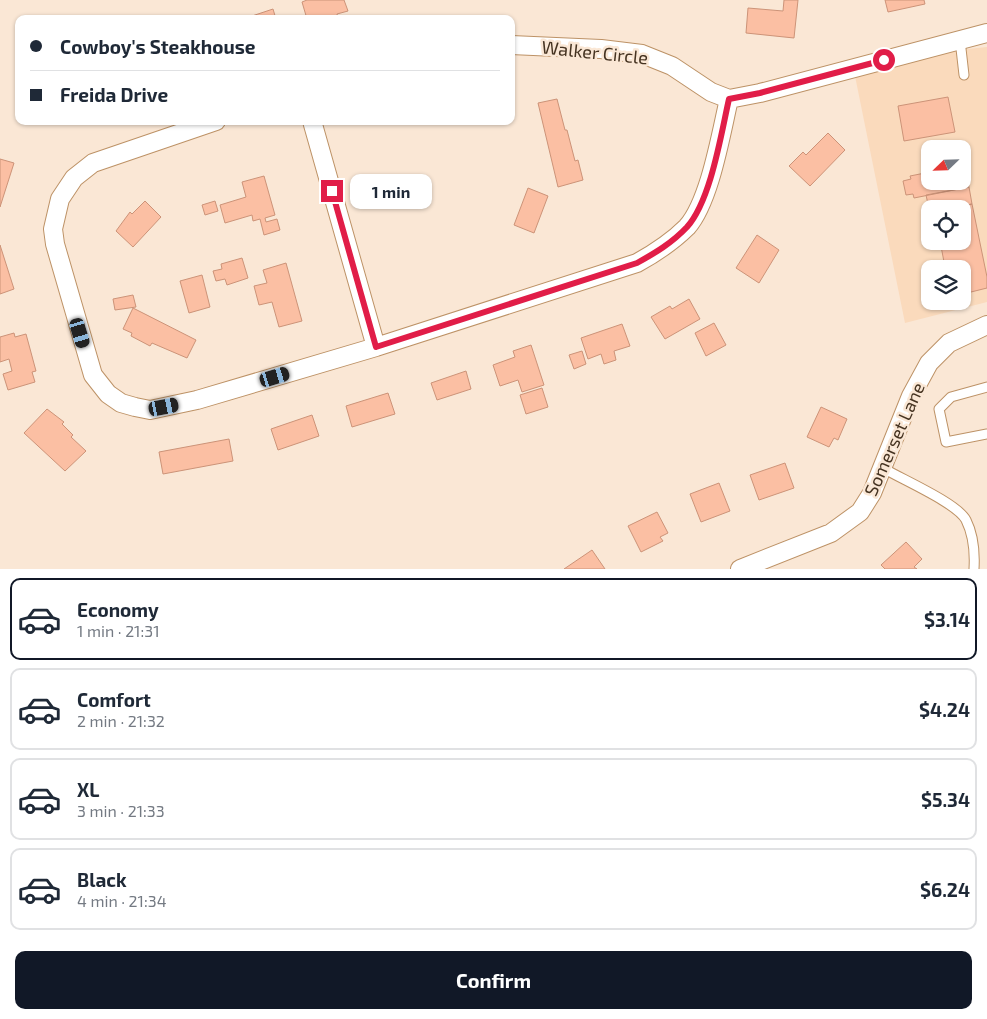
<!DOCTYPE html>
<html lang="en">
<head>
<meta charset="utf-8">
<style>
	body { margin:0; font-family:"Exo 2",sans-serif; background:#f2f2f3; color:#1f2937; height:100vh; display:flex; flex-direction:column; font-size:19px; white-space:nowrap }
	* { box-sizing:border-box; margin:0 }
	p { font-size:16px; color:#747a83 }
	.icon { flex:none; width:28px; height:28px; fill:none; stroke:currentColor; stroke-width:2; stroke-linecap:round; stroke-linejoin:round }
	.map { position:relative; height:569px; overflow:hidden }
	.details { display:flex; flex-direction:column; background:#fff; flex:1 }
	.details>* { flex:none }
	.top-card { position:absolute; left:15px; top:15px; width:500px; height:110px; border-radius:10px; box-shadow:0 1px 4px #0004; display:grid; align-content:center; height:110px; padding:0 15px; background:#fff }
	.needle { width:32px; rotate:247deg }
	.buttons { position:absolute; left:921px; top:140px; display:grid; gap:10px }
	.buttons a { display:grid; place-items:center; width:50px; height:50px; border-radius:10px; background:#fff; box-shadow:0 1px 4px #0004; font-size:25px }
	.end { position:absolute; width:22px; height:22px; margin:-11px; border:6px solid #e11d48; background:#fff; box-shadow:0 0 0 2px #fff }
	.from { border-radius:50% }
	.bubble { position:absolute; height:35px; border-radius:10px; background:#fff; box-shadow:0 1px 4px #0004; font-size:16px; font-weight:700; line-height:35px; text-align:center }
	.car { position:absolute; width:15px; height:30px; margin:-15px -8px; border-radius:6px; box-shadow:0 0 4px 1px #0007; background:linear-gradient(#222 24%,#8ab4d8 0 40%,#222 0 76%,#8ab4d8 0 86%,#222 0) }
	.top-card b { display:flex; align-items:center; gap:18px; height:48px; font-size:19px }
	.top-card b+b { border-top:1px solid #e0e1e3 }
	.top-card i { width:12px; height:12px; background:#1f2937 }
	ul { padding:9px 0 0; list-style:none }
	li { display:flex; align-items:center; gap:15px; height:82px; margin:0 10px 8px; padding:0 5px; border:2px solid #e0e1e3; border-radius:10px }
	li div { flex:1 }
	li b { display:block; font-size:19px }
	li em { font-style:normal; font-weight:700 }
	li.selected { border-color:#111827 }
	li>.icon { width:45px; height:45px; stroke-width:1.5 }
	.primary-button { display:flex; gap:10px; margin-top:auto; padding:10px 15px }
	.primary-button a { flex:1; height:58px; border-radius:10px; background:#111827; color:#fff; font-size:20px; font-weight:700; line-height:58px; text-align:center }
	.map>svg:first-child { display:block }
</style>
</head>
<body>
<div class="map">
<svg width="987" height="569" viewBox="0 0 987 569">
	<rect width="100%" height="100%" fill="#fae7d5"/>
	<path fill="#fadabc" fill-rule="evenodd" d="M 987,47 L 987,302 L 905,323 L 855,76 L 949,51 ZM 930,149 L 962,149 L 962,181 L 930,181 ZM 930,209 L 962,209 L 962,241 L 930,241 ZM 930,269 L 962,269 L 962,301 L 930,301 Z"/>
	<path fill="#fbbfa3" stroke="#cc9378" d="M 307,0 L 344,0 L 348,11 L 337,14 L 338,19 L 307,19 L 302,2 Z
		M 784,0 L 798,0 L 794,38 L 746,33 L 748,8 L 783,11 Z
		M 885,0 L 924,0 L 925,4 L 888,12 Z
		M 273,9 L 276,19 L 243,19 Z
		M 948,97 L 955,132 L 904,141 L 898,106 Z
		M 557,99 L 565,130 L 567,130 L 575,161 L 578,160 L 583,180 L 558,187 L 538,103 Z
		M 828,133 L 845,150 L 810,186 L 789,166 L 803,152 L 806,155 Z
		M 0,159 L 14,163 L 0,207 Z
		M 962,165 L 964,165 L 969,187 L 914,198 L 913,194 L 906,195 L 903,181 L 911,179 L 910,176 L 930,172 L 930,181 L 962,181 Z
		M 264,176 L 275,215 L 265,218 L 266,222 L 277,219 L 280,230 L 264,235 L 260,219 L 253,221 L 252,215 L 225,223 L 220,205 L 246,197 L 242,182 Z
		M 969,187 L 972,204 L 949,209 L 930,209 L 930,213 L 926,195 Z
		M 528,188 L 548,196 L 534,233 L 514,225 Z
		M 145,201 L 161,217 L 133,247 L 116,231 L 130,212 L 132,214 Z
		M 215,201 L 218,211 L 205,215 L 202,205 Z
		M 972,204 L 987,277 L 987,288 L 963,294 L 965,305 L 951,308 L 950,301 L 962,301 L 962,269 L 939,269 L 945,267 L 940,241 L 962,241 L 962,209 L 949,209 Z
		M 757,235 L 779,250 L 759,283 L 736,268 Z
		M 0,245 L 14,289 L 0,294 Z
		M 242,258 L 248,278 L 227,285 L 225,279 L 216,281 L 213,271 L 222,269 L 221,264 Z
		M 286,263 L 302,321 L 279,327 L 272,302 L 259,305 L 254,286 L 267,283 L 263,270 Z
		M 202,275 L 210,307 L 189,313 L 180,281 Z
		M 133,295 L 136,307 L 115,310 L 113,299 Z
		M 689,299 L 700,319 L 665,339 L 651,317 L 670,306 L 672,309 Z
		M 133,308 L 196,340 L 187,358 L 152,343 L 150,346 L 131,336 L 132,333 L 123,329 Z
		M 714,323 L 726,345 L 706,356 L 695,333 Z
		M 622,324 L 630,346 L 614,351 L 616,360 L 604,364 L 601,354 L 588,359 L 581,338 Z
		M 14,333 L 15,337 L 26,334 L 36,371 L 32,372 L 35,382 L 8,390 L 3,374 L 12,371 L 9,359 L 0,362 L 0,337 Z
		M 531,345 L 544,385 L 522,392 L 518,380 L 500,386 L 493,365 L 515,357 L 513,351 Z
		M 582,351 L 586,364 L 574,369 L 569,355 Z
		M 466,371 L 471,389 L 437,400 L 431,383 Z
		M 542,388 L 548,407 L 526,414 L 520,395 Z
		M 388,393 L 395,414 L 352,427 L 346,406 Z
		M 821,407 L 847,419 L 838,440 L 834,438 L 829,447 L 807,437 Z
		M 47,409 L 64,422 L 62,424 L 73,435 L 71,437 L 86,451 L 65,471 L 24,433 Z
		M 312,415 L 319,436 L 278,450 L 271,429 Z
		M 229,439 L 233,461 L 163,474 L 159,452 Z
		M 785,463 L 794,488 L 759,500 L 750,475 Z
		M 719,483 L 730,511 L 701,522 L 690,494 Z
		M 657,512 L 668,533 L 660,537 L 663,541 L 641,552 L 628,526 Z
		M 906,542 L 922,559 L 914,567 L 917,569 L 885,569 L 881,565 Z
		M 592,550 L 605,569 L 564,569 Z"/>
	<g fill="none" stroke-linecap="round" stroke-linejoin="round">
		<g stroke="#bd9266" stroke-width="11">
			<path id="lane" d="M 960,40 L 964,75
				M 987,387 L 951,397 L 939,409 L 946,442 L 987,434
				M 883,468 C 901,479 957,503 966,520 C 974,536 975,552 974,569"/>
		</g>
		<g stroke="#bd9266" stroke-width="20">
			<path id="street" d="M 511,45 L 601,49 L 642,54 L 672,66 L 711,92 L 729,99 L 760,93 L 987,33
				M 216,121 L 93,163 L 74,178 L 60,199 L 53,229 L 55,244 L 93,375 L 108,394 L 121,403 L 135,407 L 150,410 L 197,400 L 376,347 L 637,263 C 655,253 672,242 687,227 C 710,201 721,133 729,99
				M 312,121 L 376,347
				M 740,569 L 831,533 L 860,512 L 872,493 L 911,396 L 929,363 L 949,343 L 987,325"/>
		</g>
		<use href="#lane" stroke="#fff" stroke-width="9"/>
		<use href="#street" stroke="#fff" stroke-width="18"/>
	</g>
	<g fill="none" stroke-linecap="round" stroke-linejoin="round">
		<path stroke="#e11d48" stroke-width="6" d="M 332,191 L 376,347 L 637,263 C 655,253 672,243 687,227 C 711,200 721,134 729,99 L 760,93 L 884,60"/>
	</g>
	<g text-anchor="middle" dominant-baseline="central" stroke-width="5" stroke-linejoin="round" paint-order="stroke">
		<g font-size="18" fill="#453321" stroke="#fae7d5">
			<text transform="translate(595 52) rotate(6)">Walker Circle</text>
			<text transform="translate(894 439) rotate(-66)">Somerset Lane</text>
		</g>
	</g>
</svg>
<div class="buttons">
<a><svg class="needle" viewBox="-14 -14 28 28"><path d="M0-13l5 13h-10z" fill="#e53935"/><path d="M0 13l5-13h-10z" fill="#747a83"/></svg></a>
<a><svg class="icon" aria-label="locate" viewBox="0 0 24 24"><circle cx="12" cy="12" r="6"/><path d="M12 2v4M12 18v4M2 12h4M18 12h4"/></svg></a>
<a><svg class="icon" aria-label="layers" viewBox="0 0 24 24"><path d="M12 4l9 5-9 5-9-5zM3 14l9 5 9-5"/></svg></a>
</div>
<i class="end from" style="left:884px;top:60px"></i>
<i class="end" style="left:332px;top:191px"></i>
<div class="bubble" style="left:350px;top:174px;width:82px">1 min</div>
<i class="car" style="left:80px;top:333px;rotate:163deg"></i>
<i class="car" style="left:275px;top:377px;rotate:73deg"></i>
<i class="car" style="left:164px;top:407px;rotate:79deg"></i>
<div class="top-card">
<b><i class="from"></i>Cowboy's Steakhouse</b>
<b><i></i>Freida Drive</b>
</div>
</div>
<section class="details">
<ul>
<li class="selected"><svg class="icon" aria-label="car" viewBox="0 0 24 24"><path d="M5 17H2v-5l4-1 3-4h7l3 4 3 1v5h-3M9 17h6M6 11h13"/><circle cx="7" cy="17" r="2"/><circle cx="17" cy="17" r="2"/></svg><div><b>Economy</b><p>1 min · 21:31</p></div><em>$3.14</em></li>
<li><svg class="icon" aria-label="car" viewBox="0 0 24 24"><path d="M5 17H2v-5l4-1 3-4h7l3 4 3 1v5h-3M9 17h6M6 11h13"/><circle cx="7" cy="17" r="2"/><circle cx="17" cy="17" r="2"/></svg><div><b>Comfort</b><p>2 min · 21:32</p></div><em>$4.24</em></li>
<li><svg class="icon" aria-label="car" viewBox="0 0 24 24"><path d="M5 17H2v-5l4-1 3-4h7l3 4 3 1v5h-3M9 17h6M6 11h13"/><circle cx="7" cy="17" r="2"/><circle cx="17" cy="17" r="2"/></svg><div><b>XL</b><p>3 min · 21:33</p></div><em>$5.34</em></li>
<li><svg class="icon" aria-label="car" viewBox="0 0 24 24"><path d="M5 17H2v-5l4-1 3-4h7l3 4 3 1v5h-3M9 17h6M6 11h13"/><circle cx="7" cy="17" r="2"/><circle cx="17" cy="17" r="2"/></svg><div><b>Black</b><p>4 min · 21:34</p></div><em>$6.24</em></li>
</ul>
<div class="primary-button"><a>Confirm</a></div>
</section>
</body>
</html>
